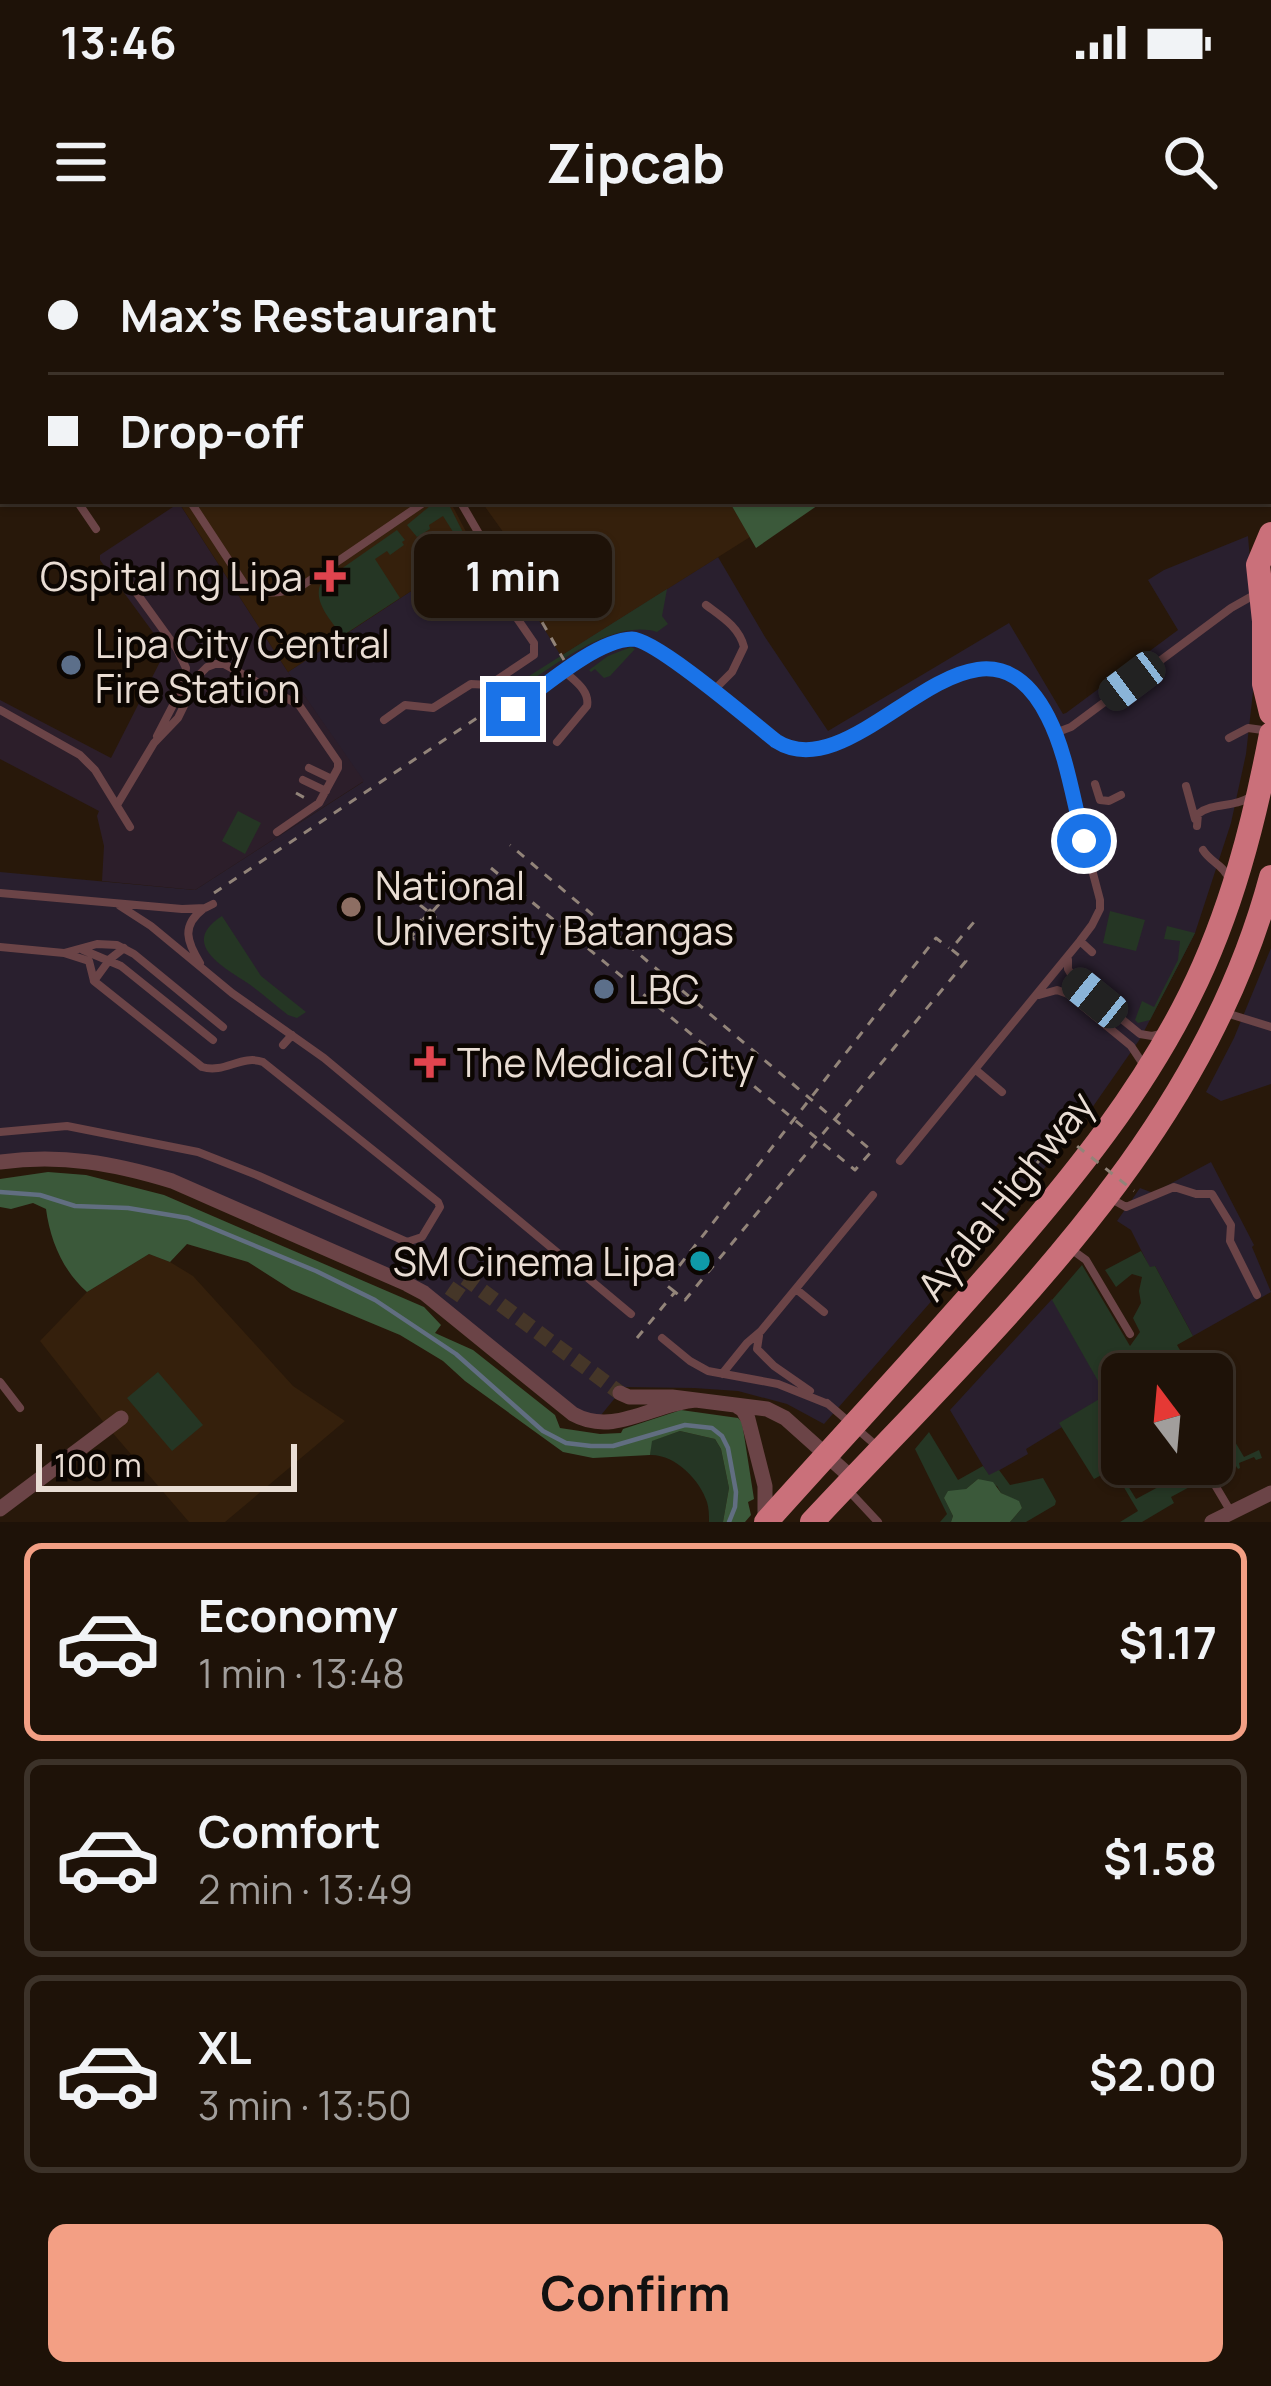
<!DOCTYPE html>
<html lang="en">
<head>
<meta charset="utf-8">
<style>
	body { margin:0; font-family:Manrope,sans-serif; background:#261b12; color:#f1f3f6; height:100vh; display:flex; flex-direction:column; font-size:45px; white-space:nowrap }
	* { box-sizing:border-box; margin:0 }
	p { font-size:39px; color:#a19e9c }
	.icon { flex:none; width:66px; height:66px; fill:none; stroke:currentColor; stroke-width:2; stroke-linecap:round; stroke-linejoin:round }
	.map { position:relative; height:1282px; overflow:hidden }
	.drawer { display:flex; flex-direction:column; background:#1e1208; flex:1 }
	.drawer>* { flex:none }
	.banner { position:absolute; left:0px; top:0px; width:1272px; height:264px; box-shadow:0 3px 9px #0004,0 0 0 3px #3c3229; display:grid; align-content:center; height:264px; padding:0 48px; background:#1e1208 }
	.needle { width:78px; rotate:344deg }
	.tools { position:absolute; left:1101px; top:1113px; display:grid; gap:24px }
	.tools a { display:grid; place-items:center; width:132px; height:132px; border-radius:18px; background:#1e1208; box-shadow:0 3px 9px #0004,0 0 0 3px #3c3229; font-size:60px }
	.scale { position:absolute; left:36px; bottom:30px; width:261px; box-sizing:border-box; padding-left:12px; border:6px solid #e9ddd4; border-top:0; font-size:33px; line-height:42px; white-space:nowrap; color:#e9ddd4; -webkit-text-stroke:9px #0c0602; paint-order:stroke }
	.end { position:absolute; width:54px; height:54px; margin:-27px; border:15px solid #1a73e8; background:#fff; box-shadow:0 0 0 6px #fff }
	.from { border-radius:50% }
	.bubble { position:absolute; height:84px; border-radius:18px; background:#1e1208; box-shadow:0 3px 9px #0004,0 0 0 3px #3c3229; font-size:39px; font-weight:700; line-height:84px; text-align:center }
	.car { position:absolute; width:36px; height:72px; margin:-36px -18px; border-radius:15px; box-shadow:0 0 9px 3px #0007; background:linear-gradient(#222 24%,#8ab4d8 0 40%,#222 0 76%,#8ab4d8 0 86%,#222 0) }
	.banner b { display:flex; align-items:center; gap:42px; height:114px; font-size:45px }
	.banner b+b { border-top:3px solid #3c3229 }
	.banner i { width:30px; height:30px; background:#f1f3f6 }
	ul { padding:21px 0 0; list-style:none }
	li { display:flex; align-items:center; gap:36px; height:198px; margin:0 24px 18px; padding:0 24px; border:6px solid #3c3229; border-radius:18px }
	li div { flex:1 }
	li b { display:block; font-size:45px }
	li em { font-style:normal; font-weight:700 }
	li.on { border-color:#f39f84 }
	li>.icon { width:108px; height:108px; stroke-width:1.5 }
	.primary-button { display:flex; gap:24px; margin-top:auto; padding:24px 48px }
	.primary-button a { flex:1; height:138px; border-radius:18px; background:#f39f84; color:#111; font-size:48px; font-weight:700; line-height:138px; text-align:center }
	.status { display:flex; justify-content:space-between; align-items:center; height:84px; padding:0 60px; background:#1e1208; direction:ltr }
	.status svg { height:33px; fill:currentColor }
	header { display:flex; justify-content:space-between; align-items:center; height:156px; padding:0 48px; background:#1e1208; font-size:54px; font-weight:700 }
	.map>svg:first-child { display:block }
</style>
</head>
<body>
<div class="status"><b>13:46</b><svg viewBox="0 0 49 12"><path d="M0 12V9h3v3zM5 12V6h3v6zM10 12V3h3v9zM15 12V0h3v12zM26 1h20v11H26zM47 4h2v5h-2z"/></svg></div>
<header><svg class="icon" aria-label="menu" viewBox="0 0 24 24"><path d="M4 6h16M4 12h16M4 18h16"/></svg>Zipcab<svg class="icon" aria-label="search" viewBox="0 0 24 24"><circle cx="10" cy="10" r="6"/><path d="M15 15l6 6"/></svg></header>
<div class="map">
<svg width="1271" height="1282" viewBox="0 0 1271 1282">
	<rect width="100%" height="100%" fill="#28180a"/>
	<path fill="#291f2e" d="M 445,0 L 1134,0 L 1126,3 L 447,3 Z
		M 1248,296 L 1255,382 L 1254,443 L 1246,514 L 1231,583 L 1195,693 L 1140,799 L 1078,888 L 977,1009 L 824,1184 L 787,1164 L 738,1151 L 694,1148 L 624,1147 L 597,1180 L 590,1180 L 439,1061 L 139,929 L 0,920 L 0,632 L 195,650 L 363,542 L 288,432 L 475,309 L 503,314 L 506,327 L 561,415 L 718,317 L 765,397 L 828,491 L 1009,383 L 1063,474 L 1066,473 L 1178,390 L 1148,340 L 1164,330 Z
		M 1271,708 L 1271,844 L 1221,861 L 1206,852 L 1234,798 Z
		M 1211,922 L 1254,1005 L 1252,1007 L 1271,1052 L 1193,1096 L 1155,1026 L 1150,1028 L 1131,990 L 1117,981 L 1140,948 L 1153,953 Z
		M 1052,1059 L 1107,1155 L 1060,1183 L 1062,1187 L 1026,1209 L 1028,1214 L 989,1236 L 950,1170 Z"/>
	<path fill="#2c1e2a" d="M 179,263 L 288,432 L 364,541 L 195,650 L 102,641 L 104,606 L 97,576 L 99,571 L 0,519 L 0,460 L 111,518 L 166,410 L 100,320 L 100,315 Z"/>
	<path fill="#35200c" d="M 178,261 L 450,261 L 475,309 L 288,432 Z
		M 481,261 L 729,261 L 750,297 L 561,416 L 506,327 L 503,314 L 507,305 L 506,296 Z
		M 149,1014 L 170,1022 L 193,1036 L 293,1146 L 345,1181 L 225,1282 L 189,1282 L 105,1184 L 40,1101 L 87,1052 Z"/>
	<path fill="#253624" d="M 436,261 L 447,261 L 472,310 L 467,314 L 443,276 L 429,285 L 430,289 L 417,297 L 407,285 Z
		M 397,290 L 405,300 L 402,302 L 404,305 L 390,315 L 387,311 L 375,319 L 400,358 L 342,396 C 332,381 312,362 321,343 Z
		M 667,349 L 662,376 L 668,384 L 657,392 C 612,378 552,428 515,451 L 512,450 L 510,448 Z
		M 631,407 L 635,409 L 610,436 L 604,438 L 595,429 L 591,432 L 589,430 L 608,416 Z
		M 238,571 L 261,583 L 245,614 L 222,601 Z
		M 1110,671 L 1145,680 L 1136,711 L 1103,703 Z
		M 222,676 L 261,736 L 306,772 L 297,778 L 288,775 C 275,765 263,754 249,744 C 225,728 178,704 222,676 Z
		M 1167,686 L 1195,693 L 1150,780 L 1138,783 L 1135,780 L 1142,761 L 1154,767 L 1178,720 L 1180,701 L 1164,699 Z
		M 1141,1011 L 1150,1027 L 1155,1026 L 1193,1096 L 1177,1105 L 1194,1134 L 1122,1134 L 1123,1224 L 1117,1228 L 1136,1259 L 1162,1245 L 1150,1224 L 1162,1224 L 1166,1230 L 1176,1224 L 1212,1224 L 1212,1163 L 1244,1217 L 1259,1210 L 1262,1218 L 1256,1220 L 1254,1217 L 1239,1223 L 1240,1228 L 1238,1229 L 1234,1223 L 1171,1257 L 1174,1263 L 1142,1282 L 1120,1282 L 1138,1271 L 1113,1229 L 1094,1239 L 1059,1183 L 1106,1155 L 1052,1060 L 1082,1025 L 1130,1106 L 1140,1092 L 1133,1078 L 1141,1063 L 1139,1051 L 1142,1037 L 1132,1034 L 1116,1047 L 1105,1030 Z
		M 158,1132 L 203,1185 L 172,1211 L 127,1158 Z
		M 680,1191 L 715,1199 L 721,1209 L 729,1248 L 723,1282 L 709,1282 C 709,1275 709,1269 707,1262 C 700,1240 675,1214 650,1215 L 651,1201 Z
		M 929,1192 L 958,1240 L 983,1226 L 989,1235 L 999,1230 L 1010,1245 L 1043,1238 L 1056,1261 L 1055,1265 L 1026,1282 L 1010,1282 L 1022,1268 L 1019,1262 L 1001,1253 L 997,1246 L 978,1239 L 966,1249 L 944,1258 L 953,1276 L 951,1282 L 940,1282 L 947,1274 L 915,1209 Z"/>
	<path fill="#3b593a" d="M 729,261 L 824,261 L 756,308 Z
		M 48,932 L 86,935 L 164,955 L 424,1067 L 441,1085 L 435,1093 L 473,1110 L 555,1175 L 560,1188 L 600,1194 L 621,1193 L 623,1189 L 681,1170 L 738,1178 L 742,1182 L 754,1259 L 748,1262 L 751,1275 L 745,1282 L 723,1282 L 729,1248 L 721,1209 L 715,1199 L 680,1191 L 652,1201 L 650,1215 L 593,1218 L 563,1212 L 465,1141 L 443,1121 L 400,1095 L 292,1050 L 248,1022 L 187,1004 L 170,1022 L 149,1014 L 87,1052 C 63,1031 50,1000 46,969 L 33,963 L 11,969 L 0,967 L 0,939 Z
		M 978,1239 L 993,1242 L 1001,1253 L 1019,1261 L 1022,1268 L 1010,1282 L 951,1282 L 953,1276 L 944,1258 L 948,1251 L 966,1249 Z"/>
	<g fill="none" stroke-linecap="round" stroke-linejoin="round">
		<path stroke="#616e81" stroke-width="4.5" d="M 0,952 L 40,955 L 75,966 L 128,968 L 188,978 L 316,1031 L 375,1060 L 456,1114 L 543,1191 L 566,1203 L 591,1206 L 613,1206 L 685,1185 L 712,1188 L 722,1196 L 728,1208 L 736,1252 L 735,1267 L 729,1282"/>
		<path stroke="#453628" stroke-width="15" stroke-dasharray="15 8" stroke-linecap="butt" d="M 451,1058 L 465,1038 L 620,1153"/>
		<path stroke="#928479" stroke-width="3" stroke-dasharray="9 9" stroke-linecap="butt" d="M 961,0 L 962,3
			M 506,320 L 564,420
			M 296,553 L 305,558
			M 491,628 L 855,930 L 872,911 L 510,605
			M 214,653 L 501,462
			M 420,665 L 436,678
			M 433,671 L 455,646 L 464,643
			M 429,673 L 417,686 L 422,690 L 414,699 L 411,697 L 418,689 L 416,686 L 430,670 L 437,677
			M 1037,923 L 1063,895
			M 966,1002 L 981,1013
			M 675,1052 L 665,1044 L 936,698 L 949,708
			M 637,1098 L 675,1052 L 685,1060 L 966,721 L 951,709 L 974,682"/>
		<path stroke="#6b4447" stroke-width="8" d="M 86,0 L 89,3
			M 320,0 L 322,3
			M 432,0 L 434,3
			M 628,0 L 630,3
			M 742,0 L 743,3
			M 866,0 L 867,3
			M 999,0 L 1000,3
			M 389,3 L 393,0
			M 1082,3 L 1090,0
			M 1269,50 L 1271,49
			M 0,66 L 3,69
			M 1269,67 L 1271,67
			M 77,261 L 96,289
			M 190,261 L 245,345 C 265,356 282,354 303,345 L 426,261
			M 120,330 L 177,409 L 186,428 L 184,444 L 157,496
			M 706,365 C 722,377 739,387 744,407 L 732,432 L 712,452
			M 513,468 L 605,407 L 637,399 L 664,412 L 776,501 C 852,552 937,387 1017,441 C 1029,449 1040,461 1047,475 C 1058,496 1063,521 1069,544 C 1079,583 1090,621 1100,660 L 1100,669 L 1092,685 L 1080,701 L 900,921
			M 0,470 L 80,515 L 95,530 L 130,587
			M 384,480 L 405,465 L 433,468 L 471,444 L 489,445 L 534,415 L 534,403 L 501,355 L 489,311 L 460,261
			M 1055,493 L 1071,487 L 1231,368 L 1254,355
			M 1229,498 L 1248,488 L 1270,491
			M 557,502 L 587,466 C 590,451 575,441 565,432
			M 309,528 L 332,539
			M 303,540 L 326,551
			M 1095,544 L 1100,560 L 1109,561 L 1121,555
			M 1186,546 L 1195,579
			M 117,565 L 154,503 L 178,478 L 199,435 L 207,427 L 215,424 L 224,424 L 299,465 L 338,522 L 338,528 L 319,563 L 277,592
			M 1197,586 L 1198,574 C 1213,562 1234,568 1250,557
			M 1203,610 C 1210,622 1223,624 1229,639
			M 0,653 L 182,669 L 205,668 L 213,664
			M 120,666 L 151,686 L 232,753 L 324,818 L 631,1074
			M 1080,701 L 1092,712
			M 0,707 L 64,713 L 97,704 L 117,705 L 134,714 L 223,787
			M 83,710 L 121,726 L 213,800
			M 1068,720 L 1068,729 L 1075,741 L 1140,794 L 1152,796 L 1161,794
			M 200,723 C 187,702 181,686 203,669
			M 94,741 L 110,719 L 124,708
			M 1039,755 L 1057,750 L 1068,754 L 1131,806 L 1143,824
			M 1223,772 L 1271,787
			M 283,805 L 292,795
			M 976,830 L 1002,852
			M 0,892 L 67,886 L 198,912 L 259,936 L 407,1002 L 422,997 L 440,967 L 438,962 L 263,822 C 241,814 225,834 202,827 L 94,741 L 89,721 L 64,713
			M 1108,957 L 1126,967 L 1174,947 L 1196,954 L 1212,954 L 1231,985 L 1230,1001 L 1257,1055
			M 1068,1007 L 1086,1020 L 1130,1094
			M 796,1049 L 824,1072
			M 759,1096 L 757,1109 L 774,1126 L 810,1151
			M 662,1098 L 690,1121 L 708,1131 L 778,1144 L 828,1164
			M 722,1134 L 747,1103 L 761,1091 L 873,955
			M 0,1142 L 20,1168
			M 827,1163 L 879,1208
			M 1212,1221 L 1215,1217 L 1213,1207
			M 1211,1224 L 1209,1235 L 1231,1272
			M 850,1252 L 878,1282"/>
		<path stroke="#6b4447" stroke-width="15" d="M 0,922 C 62,914 113,923 172,941 L 407,1044 L 424,1053 L 573,1174 C 614,1197 654,1163 696,1160
			M 620,1153 L 629,1157 L 672,1157 L 767,1169 L 785,1178 L 852,1238
			M 735,1165 L 743,1170 L 748,1179 L 765,1246 L 765,1280
			M 0,1269 L 121,1178
			M 1212,1282 L 1271,1253"/>
		<path stroke="#6b4447" stroke-width="18" d="M 290,3 L 294,0
			M 0,235 L 3,228"/>
		<path stroke="#ca707a" stroke-width="24" d="M 1211,0 L 1212,3
			M 1231,0 L 1232,3
			M 1269,122 L 1271,128
			M 1269,238 L 1271,249
			M 1271,294 L 1258,325 L 1264,381 L 1264,444 L 1271,473
			M 766,1282 C 846,1193 927,1106 1005,1016 C 1075,935 1142,852 1190,755 C 1231,673 1254,583 1271,494
			M 812,1282 C 994,1087 1199,904 1271,637"/>
		<path stroke="#928479" stroke-width="3" stroke-dasharray="9 9" stroke-linecap="butt" d="M 1063,895 L 1134,951"/>
	</g>
	<g fill="none" stroke-linecap="round" stroke-linejoin="round">
		<path stroke="#1a73e8" stroke-width="15" d="M 513,469 C 542,448 596,400 632,399 C 656,399 752,482 776,501 C 860,555 976,336 1048,477 C 1067,514 1073,561 1084,601"/>
	</g>
	<g fill="#e0444e" stroke="#0c0602" stroke-width="4.5">
		<path d="M324 318h12v12h12v12h-12v12h-12v-12h-12v-12h12z"/>
		<path d="M424 804h12v12h12v12h-12v12h-12v-12h-12v-12h12z"/>
	</g>
	<g fill="#5c6f8a" stroke="#0c0602" stroke-width="4.5">
		<circle cx="71" cy="425" r="12"/>
		<circle cx="604" cy="749" r="12"/>
	</g>
	<circle fill="#8d6e63" stroke="#0c0602" stroke-width="4.5" cx="351" cy="667" r="12"/>
	<circle fill="#0f9aa8" stroke="#0c0602" stroke-width="4.5" cx="700" cy="1021" r="12"/>
	<g text-anchor="middle" dominant-baseline="central" stroke-width="9" stroke-linejoin="round" paint-order="stroke">
		<g font-size="39" fill="#e9ddd4" stroke="#0c0602" text-anchor="start">
			<text x="303" y="336" text-anchor="end">Ospital ng Lipa</text>
			<text x="95" y="403">Lipa City Central<tspan x="95" dy="45">Fire Station</tspan></text>
			<text x="375" y="645">National<tspan x="375" dy="45">University Batangas</tspan></text>
			<text x="628" y="749">LBC</text>
			<text x="457" y="822">The Medical City</text>
			<text x="676" y="1021" text-anchor="end">SM Cinema Lipa</text>
		</g>
		<g font-size="39" fill="#e9ddd4" stroke="#0c0602">
			<text transform="translate(1005 955) rotate(-51)">Ayala Highway</text>
		</g>
	</g>
</svg>
<div class="tools">
<a><svg class="needle" viewBox="-14 -14 28 28"><path d="M0-13l5 13h-10z" fill="#e53935"/><path d="M0 13l5-13h-10z" fill="#a19e9c"/></svg></a>
</div>
<div class="scale">100 m</div>
<i class="end from" style="left:1084px;top:601px"></i>
<i class="end" style="left:513px;top:469px"></i>
<div class="bubble" style="left:414px;top:294px;width:198px">1 min</div>
<i class="car" style="left:1132px;top:441px;rotate:233deg"></i>
<i class="car" style="left:1095px;top:758px;rotate:309deg"></i>
<div class="banner">
<b><i class="from"></i>Max's Restaurant</b>
<b><i></i>Drop-off</b>
</div>
</div>
<section class="drawer">
<ul>
<li class="on"><svg class="icon" aria-label="car" viewBox="0 0 24 24"><path d="M5 17H2v-5l4-1 3-4h7l3 4 3 1v5h-3M9 17h6M6 11h13"/><circle cx="7" cy="17" r="2"/><circle cx="17" cy="17" r="2"/></svg><div><b>Economy</b><p>1 min · 13:48</p></div><em>$1.17</em></li>
<li><svg class="icon" aria-label="car" viewBox="0 0 24 24"><path d="M5 17H2v-5l4-1 3-4h7l3 4 3 1v5h-3M9 17h6M6 11h13"/><circle cx="7" cy="17" r="2"/><circle cx="17" cy="17" r="2"/></svg><div><b>Comfort</b><p>2 min · 13:49</p></div><em>$1.58</em></li>
<li><svg class="icon" aria-label="car" viewBox="0 0 24 24"><path d="M5 17H2v-5l4-1 3-4h7l3 4 3 1v5h-3M9 17h6M6 11h13"/><circle cx="7" cy="17" r="2"/><circle cx="17" cy="17" r="2"/></svg><div><b>XL</b><p>3 min · 13:50</p></div><em>$2.00</em></li>
</ul>
<div class="primary-button"><a>Confirm</a></div>
</section>
</body>
</html>
